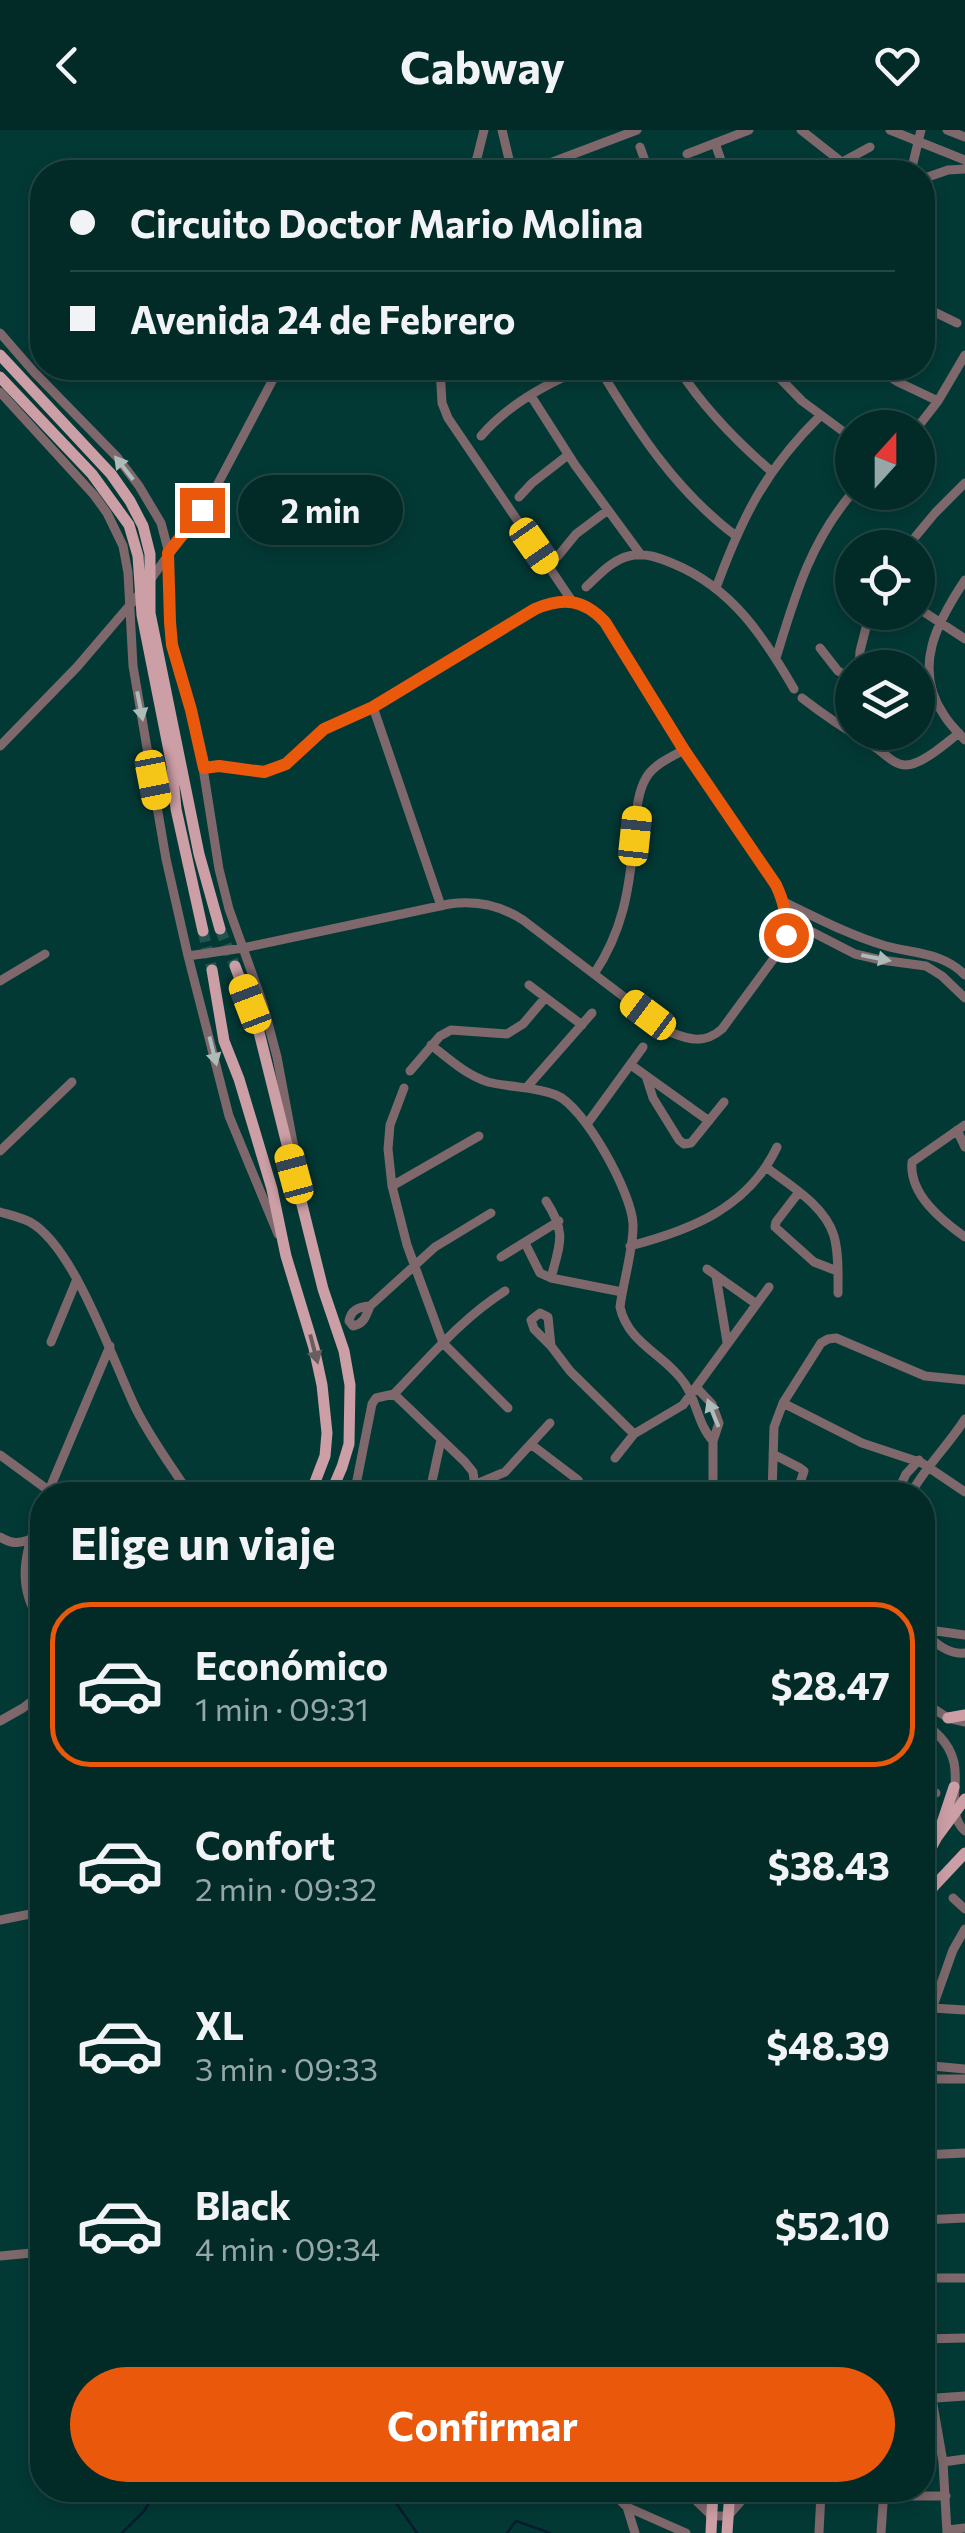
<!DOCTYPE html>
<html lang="es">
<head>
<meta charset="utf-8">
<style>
	body { margin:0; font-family:Commissioner,sans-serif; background:#0c3330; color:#f1f3f6; height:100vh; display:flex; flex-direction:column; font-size:38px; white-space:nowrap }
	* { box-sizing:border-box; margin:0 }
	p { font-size:32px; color:#96a7a8 }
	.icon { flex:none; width:55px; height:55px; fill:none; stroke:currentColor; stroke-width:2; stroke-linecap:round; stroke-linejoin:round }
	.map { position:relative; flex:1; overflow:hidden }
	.details { position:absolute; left:30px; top:1352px; width:905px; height:1020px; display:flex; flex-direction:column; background:#022b28; border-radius:40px; box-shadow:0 5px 15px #0003,0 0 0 2px #234745 }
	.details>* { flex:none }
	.guide { position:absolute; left:30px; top:30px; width:905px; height:220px; border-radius:40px; box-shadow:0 5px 15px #0003,0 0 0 2px #234745; display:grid; align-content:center; height:220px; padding:0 40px; background:#022b28 }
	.needle { width:65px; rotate:21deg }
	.fabs { position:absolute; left:835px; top:280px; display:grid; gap:20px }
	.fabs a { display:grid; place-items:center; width:100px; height:100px; border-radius:50%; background:#022b28; box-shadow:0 5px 15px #0003,0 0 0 2px #234745; font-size:50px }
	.end { position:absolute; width:45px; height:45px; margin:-22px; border:12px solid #ea580c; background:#fff; box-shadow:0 0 0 5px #fff }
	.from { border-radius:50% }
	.bubble { position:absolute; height:70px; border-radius:35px; background:#022b28; box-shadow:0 5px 15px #0003,0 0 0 2px #234745; font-size:32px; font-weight:700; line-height:70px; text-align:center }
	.car { position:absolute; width:30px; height:60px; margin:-30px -15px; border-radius:12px; box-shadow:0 0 8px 2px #0007; background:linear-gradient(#f5c518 24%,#345 0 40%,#f5c518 0 76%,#345 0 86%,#f5c518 0) }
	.guide b { display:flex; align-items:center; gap:35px; height:95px; font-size:38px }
	.guide b+b { border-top:2px solid #234745 }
	.guide i { width:25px; height:25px; background:#f1f3f6 }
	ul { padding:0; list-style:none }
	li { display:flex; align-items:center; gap:30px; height:165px; margin:0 20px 15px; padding:0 20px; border:5px solid transparent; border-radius:40px }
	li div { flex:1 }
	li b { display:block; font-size:38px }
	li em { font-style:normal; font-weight:700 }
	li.selected { border-color:#ea580c }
	li>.icon { width:90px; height:90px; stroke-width:1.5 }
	h2 { padding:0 40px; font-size:45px; line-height:120px }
	.button { display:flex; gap:20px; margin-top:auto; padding:20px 40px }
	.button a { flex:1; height:115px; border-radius:60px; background:#ea580c; color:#fff; font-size:40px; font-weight:700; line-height:115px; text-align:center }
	header { display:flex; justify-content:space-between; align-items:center; height:130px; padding:0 40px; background:#022b28; font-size:45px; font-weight:700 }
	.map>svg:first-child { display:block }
</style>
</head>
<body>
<header><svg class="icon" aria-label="back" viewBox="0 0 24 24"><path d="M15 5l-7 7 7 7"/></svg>Cabway<svg class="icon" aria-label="heart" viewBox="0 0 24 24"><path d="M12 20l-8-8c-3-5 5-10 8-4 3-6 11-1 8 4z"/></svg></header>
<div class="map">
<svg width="965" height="2403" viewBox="0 0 965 2403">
	<rect width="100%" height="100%" fill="#033935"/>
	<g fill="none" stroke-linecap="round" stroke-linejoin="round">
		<path stroke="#071c2f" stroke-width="2.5" d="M 387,2360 L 417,2403
			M 122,2403 L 144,2381 L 157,2360
			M 507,2403 L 516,2391 L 550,2403"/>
		<path stroke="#21534f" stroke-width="11" stroke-dasharray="11 5.5" stroke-linecap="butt" d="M 220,799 L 235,836
			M 203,801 L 212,840"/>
		<path stroke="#7e686b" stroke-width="9" d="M 502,0 L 512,42
			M 801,0 L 843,33
			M 890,0 L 965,30
			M 947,0 L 965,7
			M 715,13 L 725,42
			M 640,17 L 649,42
			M 687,24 L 749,0
			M 574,41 L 575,42
			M 470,42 L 477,28 L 484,0
			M 526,42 L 637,0
			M 824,42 L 870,17
			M 908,42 L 913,33 L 921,0
			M 922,49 L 948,40 L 965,39
			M 922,176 L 957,193
			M 0,203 L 34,242 L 117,327 L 139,356 L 161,393 L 169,423 L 169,493 L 172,515 L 179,544 L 191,579 L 203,638 L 219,739 L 229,779 L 263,874 L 277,927 L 298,1039
			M 440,238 L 442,273 L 448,288 L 572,471
			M 599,238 C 637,301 676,361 736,406
			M 678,238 C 703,277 736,311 771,341
			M 770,238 L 802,271 L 852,308
			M 876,238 L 898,252 L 938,271
			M 0,262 L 94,365 L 107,383 L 123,416 L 128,443 L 133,536 L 166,729 L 188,826 L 229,986 L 278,1104
			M 531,266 L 575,335 L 641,425
			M 917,298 L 938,271 L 965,225
			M 481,306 C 508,275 547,253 585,238
			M 519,367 L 532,353 L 568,325
			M 906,418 L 935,383 L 965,353
			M 558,426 L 576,404 L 608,380
			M 151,449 L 214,361 L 279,238
			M 965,450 C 937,492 912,538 944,585 C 949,594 958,602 965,610
			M 586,457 C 599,445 612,430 629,426 C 645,422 660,428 674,434 C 732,458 764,507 794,559
			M 716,458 C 742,387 766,339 820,286
			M 918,478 L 965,509
			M 820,518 L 838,541 L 852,548
			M 776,528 C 795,466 810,412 853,362
			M 859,538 L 860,521 L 870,482
			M 802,568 C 825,586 848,601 873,616 C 884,622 893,635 906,635 C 922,635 947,612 959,603
			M 373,577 L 441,776
			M 0,616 L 77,537 L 142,461
			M 784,772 C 817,788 851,806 886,816 C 915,824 942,822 965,845
			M 787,789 L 855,824 L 881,830 L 926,836 L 942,846 L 965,868
			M 188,826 L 243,818 L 449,774 C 476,770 500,775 523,790 L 670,902 C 689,910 705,914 722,899 L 780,820 L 786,805 L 787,789 L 784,772 L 776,755 L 684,620 L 605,492 C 584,469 563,467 535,479 L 373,577 L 324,599 L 286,634 L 264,642 L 219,635 L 203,638
			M 594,844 C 623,801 629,760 634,710 C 636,690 636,665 646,648 C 653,635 671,627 684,620
			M 0,851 L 45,824
			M 529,855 L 582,895
			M 431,915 C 449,929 466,945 488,952 C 511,958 534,956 556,965 C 584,976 632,1063 633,1094 C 634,1117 623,1152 620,1177 C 628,1214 666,1225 685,1254 C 697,1272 698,1295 713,1311
			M 631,935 L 709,991
			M 410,941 L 440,906 L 451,900 L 507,904 L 523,894 L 545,868
			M 646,946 L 653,968 L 679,1010 L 684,1014 L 691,1013 L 724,972
			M 527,957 L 592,883
			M 404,958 L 390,995 L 388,1019 L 392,1056 L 407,1115 L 443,1213 L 508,1278
			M 587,994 L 643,917
			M 965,995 L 912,1032 C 909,1064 941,1090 965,1107
			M 957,1000 L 965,1017
			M 0,1021 L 72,952
			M 767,1038 C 791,1056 825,1076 834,1106 C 839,1124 838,1145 838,1163
			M 392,1056 L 479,1006
			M 799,1062 L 776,1092 L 775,1097 L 814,1132 L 837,1141
			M 546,1071 C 567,1103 560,1113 551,1148
			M 0,1082 C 10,1085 20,1087 30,1092 C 75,1117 113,1232 136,1279 C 151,1309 172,1337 190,1365
			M 525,1113 L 540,1143 L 551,1148 L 622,1162
			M 630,1116 C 691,1100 748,1078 777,1017
			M 501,1127 L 559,1091
			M 707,1139 L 755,1173
			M 716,1146 L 727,1212
			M 370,1176 C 358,1177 351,1180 349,1191 L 353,1196 C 364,1194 366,1186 370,1176 L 435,1117 L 491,1083
			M 51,1212 L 77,1149
			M 551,1216 L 548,1187 L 540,1183 L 531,1190 L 534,1199 L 551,1216 L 570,1241 L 634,1304
			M 696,1257 L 712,1274 L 719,1293 L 713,1311 L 713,1365
			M 394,1264 C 429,1228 462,1188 505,1161
			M 394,1264 L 465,1332 L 473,1342 L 476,1365
			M 783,1273 L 862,1313 L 922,1333 L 965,1362
			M 532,1315 L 578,1350 L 581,1356 L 578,1365
			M 773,1324 L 800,1338 L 804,1341 L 796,1365
			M 0,1325 L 48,1360
			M 615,1328 L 634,1304 L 683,1275 L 769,1157
			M 474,1355 L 505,1342 L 550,1293
			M 47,1365 L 110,1216
			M 354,1365 L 372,1274 L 376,1268 L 394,1264
			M 429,1365 L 441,1310
			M 772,1365 L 774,1297 L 783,1273 L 821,1213 L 828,1209 L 836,1208 L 925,1246 L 965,1250
			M 896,1365 L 906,1344 L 919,1330
			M 910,1365 C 925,1337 948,1316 965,1289
			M 42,1376 C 27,1419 13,1453 42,1494
			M 0,1407 C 12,1414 18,1414 31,1409
			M 922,1499 L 965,1505
			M 922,1501 C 934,1512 948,1525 965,1523
			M 922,1571 L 948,1588 L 965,1592
			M 0,1591 L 23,1578 L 42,1563
			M 922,1591 C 936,1602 948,1612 953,1629 C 961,1653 945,1683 965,1701
			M 922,1668 L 936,1663
			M 953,1768 L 965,1779
			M 0,1790 L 35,1783 L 42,1785
			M 932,1878 L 965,1880
			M 922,1907 L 953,1820 L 965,1799
			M 922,1935 L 965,1939
			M 922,1949 L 965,1949
			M 922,2025 L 965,2023
			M 922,2090 L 965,2088
			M 0,2126 L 42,2122
			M 922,2148 L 965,2148
			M 922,2209 L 965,2208
			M 922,2269 L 965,2266
			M 932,2269 L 943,2332 L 947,2403
			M 943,2332 L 965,2329
			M 610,2360 L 627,2377 L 686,2403
			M 685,2360 L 712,2386 L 728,2386 L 748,2363 L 756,2360
			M 785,2360 L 822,2365 L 827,2360
			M 836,2360 L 884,2366 L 946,2366
			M 627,2377 L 635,2403
			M 947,2400 L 965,2398
			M 819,2403 L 821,2363
			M 881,2403 L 884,2360"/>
		<path stroke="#cc9ea5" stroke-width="11" d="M 0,225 L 111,344 L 130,371 L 143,396 L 150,424 L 150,483 L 199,724 L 220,799
			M 0,247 L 92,344 L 129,395 L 138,426 L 142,485 L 172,636 L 176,679 L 203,801
			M 235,836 L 257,894 L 323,1159 L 344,1221 L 350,1255 L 349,1314 L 342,1337 L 330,1365
			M 212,840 L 224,911 L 239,949 L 272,1059 L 286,1126 L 314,1218 L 322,1255 L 327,1303 L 325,1326 L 310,1365
			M 948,1588 L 965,1585
			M 941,1696 L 954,1657
			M 922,1735 L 937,1707 L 965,1669
			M 922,1774 L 934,1756 L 965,1723
			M 711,2403 L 713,2360
			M 727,2403 L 730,2360"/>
	</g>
	<defs><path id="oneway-solid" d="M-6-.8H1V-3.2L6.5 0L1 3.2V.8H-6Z" transform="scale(2.5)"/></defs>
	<g fill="#aebbb9">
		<use href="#oneway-solid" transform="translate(124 338) rotate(-128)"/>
		<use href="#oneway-solid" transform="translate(140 576) rotate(79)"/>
		<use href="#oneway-solid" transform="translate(876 828) rotate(11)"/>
		<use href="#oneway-solid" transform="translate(213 921) rotate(76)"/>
		<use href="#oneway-solid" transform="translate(713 1283) rotate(-112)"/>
	</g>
	<use fill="#685e60" href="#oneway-solid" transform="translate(314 1219) rotate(75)"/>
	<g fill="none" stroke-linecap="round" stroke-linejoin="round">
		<path stroke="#ea580c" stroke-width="12" d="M 202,380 L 168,423 L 170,492 L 172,515 L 191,580 L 204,638 L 219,636 L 264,642 L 286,634 L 324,599 L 373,577 L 535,479 C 563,467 584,469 605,492 L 684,620 L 776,755 C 784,772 787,786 786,805"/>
	</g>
</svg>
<div class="fabs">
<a><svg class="needle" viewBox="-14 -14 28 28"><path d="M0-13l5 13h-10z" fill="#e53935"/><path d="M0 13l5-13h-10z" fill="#96a7a8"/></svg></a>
<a><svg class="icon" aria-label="locate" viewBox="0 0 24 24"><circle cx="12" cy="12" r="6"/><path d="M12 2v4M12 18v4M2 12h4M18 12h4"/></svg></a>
<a><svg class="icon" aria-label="layers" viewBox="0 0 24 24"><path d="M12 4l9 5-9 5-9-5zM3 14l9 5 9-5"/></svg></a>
</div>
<i class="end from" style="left:786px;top:805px"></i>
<i class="end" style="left:202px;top:380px"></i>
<div class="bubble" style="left:238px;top:345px;width:165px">2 min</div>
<i class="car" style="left:534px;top:416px;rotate:145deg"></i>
<i class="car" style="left:153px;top:650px;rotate:169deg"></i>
<i class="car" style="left:635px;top:706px;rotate:6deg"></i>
<i class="car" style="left:250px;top:874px;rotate:339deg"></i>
<i class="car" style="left:648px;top:885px;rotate:307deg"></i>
<i class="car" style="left:294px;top:1044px;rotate:345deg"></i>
<div class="guide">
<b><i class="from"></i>Circuito Doctor Mario Molina</b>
<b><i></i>Avenida 24 de Febrero</b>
</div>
<section class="details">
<h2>Elige un viaje</h2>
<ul>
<li class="selected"><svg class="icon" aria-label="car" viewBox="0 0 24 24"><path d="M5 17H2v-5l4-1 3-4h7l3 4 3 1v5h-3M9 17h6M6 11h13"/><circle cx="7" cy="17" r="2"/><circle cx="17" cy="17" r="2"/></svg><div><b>Económico</b><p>1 min · 09:31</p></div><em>$28.47</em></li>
<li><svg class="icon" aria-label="car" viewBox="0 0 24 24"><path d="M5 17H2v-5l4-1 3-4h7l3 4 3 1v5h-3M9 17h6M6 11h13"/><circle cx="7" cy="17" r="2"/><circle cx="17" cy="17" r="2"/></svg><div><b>Confort</b><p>2 min · 09:32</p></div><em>$38.43</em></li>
<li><svg class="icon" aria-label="car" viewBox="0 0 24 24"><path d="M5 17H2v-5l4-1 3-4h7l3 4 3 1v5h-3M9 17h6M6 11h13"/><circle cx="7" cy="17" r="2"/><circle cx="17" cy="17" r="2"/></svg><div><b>XL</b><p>3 min · 09:33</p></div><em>$48.39</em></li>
<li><svg class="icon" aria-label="car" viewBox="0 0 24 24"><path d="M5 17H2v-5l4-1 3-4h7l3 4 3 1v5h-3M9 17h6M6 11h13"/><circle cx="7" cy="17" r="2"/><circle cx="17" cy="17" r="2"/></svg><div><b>Black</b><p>4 min · 09:34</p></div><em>$52.10</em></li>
</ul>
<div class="button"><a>Confirmar</a></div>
</section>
</div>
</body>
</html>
